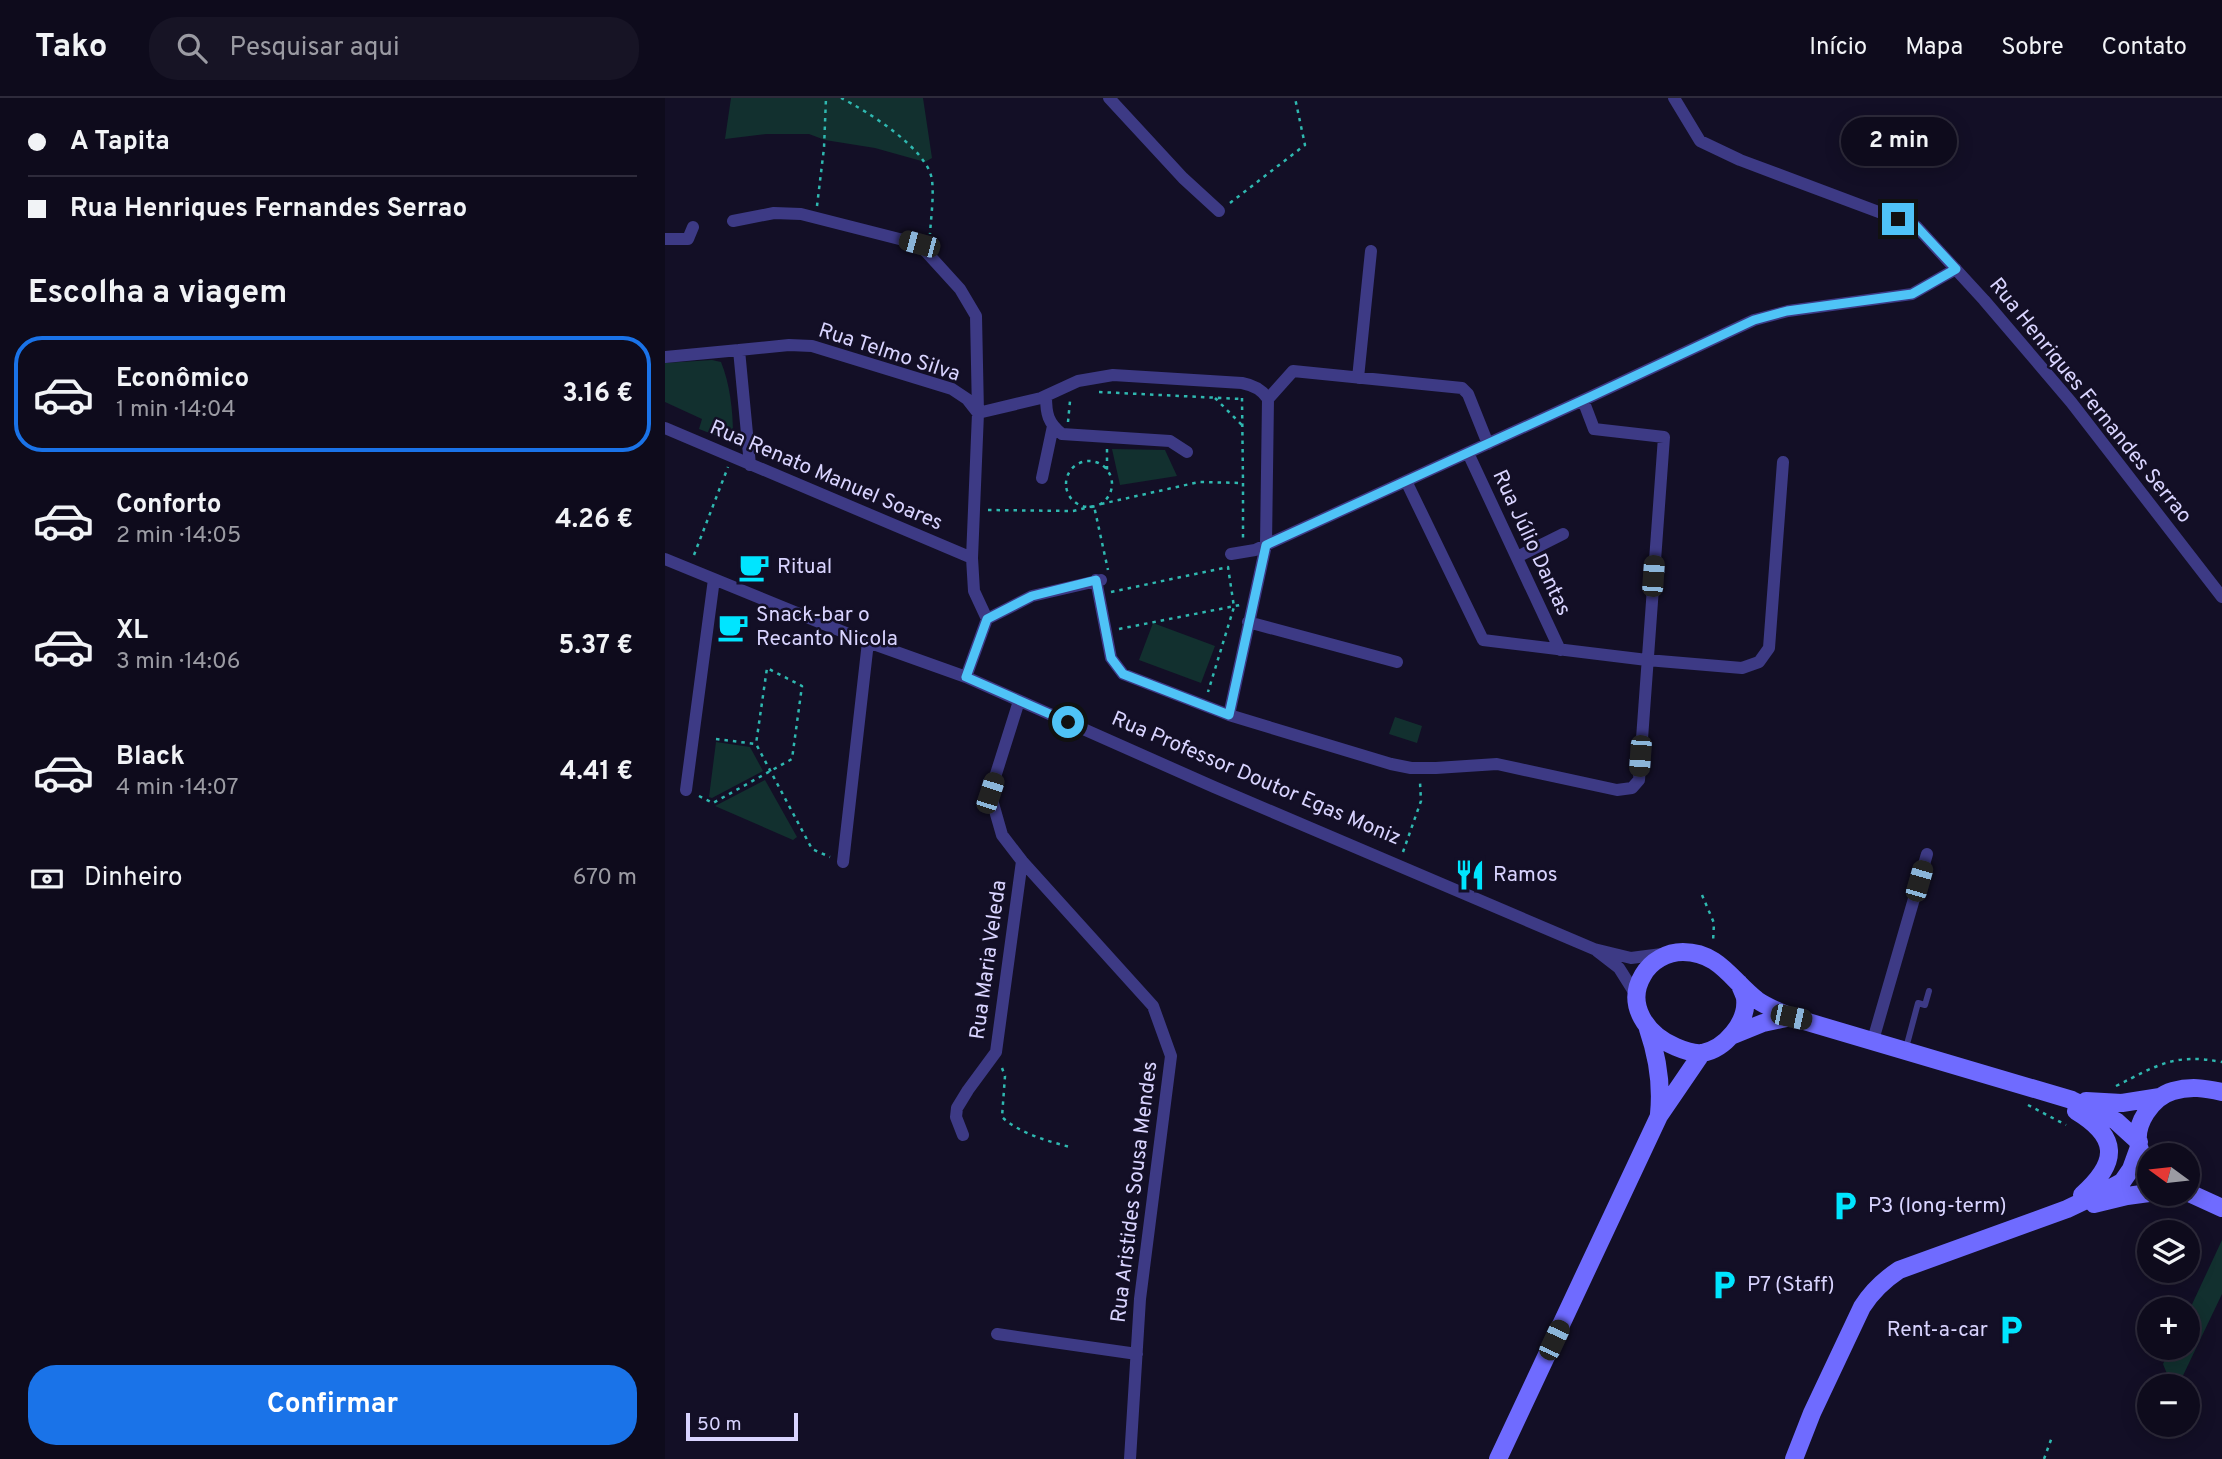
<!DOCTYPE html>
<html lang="pt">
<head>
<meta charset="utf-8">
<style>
	body { margin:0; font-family:Overpass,sans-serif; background:#171425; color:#f1f3f6; height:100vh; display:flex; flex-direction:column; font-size:26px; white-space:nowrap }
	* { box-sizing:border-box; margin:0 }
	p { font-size:23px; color:#9b9ba3 }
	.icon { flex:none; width:38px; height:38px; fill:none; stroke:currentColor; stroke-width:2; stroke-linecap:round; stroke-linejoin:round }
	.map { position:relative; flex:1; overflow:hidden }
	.side { display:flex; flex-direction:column; background:#0e0b1c; width:665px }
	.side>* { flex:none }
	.banner { display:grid; align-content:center; height:154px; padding:0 28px; background:#0e0b1c }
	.needle { width:46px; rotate:285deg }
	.fabs { position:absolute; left:1472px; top:1045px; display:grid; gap:14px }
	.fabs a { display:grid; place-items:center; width:63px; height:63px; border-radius:50%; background:#0e0b1c; box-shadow:0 4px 18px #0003,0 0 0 2px #2e2b3b; font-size:35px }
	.scale { position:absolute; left:21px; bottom:18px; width:112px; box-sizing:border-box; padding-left:7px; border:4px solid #d9d4ff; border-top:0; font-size:19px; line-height:24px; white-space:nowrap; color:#d9d4ff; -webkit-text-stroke:5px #130f26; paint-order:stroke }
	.end { position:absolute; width:32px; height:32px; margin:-16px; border:9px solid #4fc3f7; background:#111; box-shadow:0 0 0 4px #111 }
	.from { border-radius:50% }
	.bubble { position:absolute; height:49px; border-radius:24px; background:#0e0b1c; box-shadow:0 4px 18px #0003,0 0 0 2px #2e2b3b; font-size:23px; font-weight:700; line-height:49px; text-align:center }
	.car { position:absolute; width:21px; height:42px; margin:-21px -10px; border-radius:9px; box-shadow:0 0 5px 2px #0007; background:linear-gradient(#222 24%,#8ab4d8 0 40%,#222 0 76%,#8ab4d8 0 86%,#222 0) }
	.banner b { display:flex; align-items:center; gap:24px; height:66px; font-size:26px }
	.banner b+b { border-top:2px solid #2e2b3b }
	.banner i { width:18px; height:18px; background:#f1f3f6 }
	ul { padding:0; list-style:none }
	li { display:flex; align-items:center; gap:21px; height:116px; margin:0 14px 10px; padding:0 14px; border:4px solid transparent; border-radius:28px }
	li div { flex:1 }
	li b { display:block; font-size:26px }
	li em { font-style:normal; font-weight:700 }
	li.current { border-color:#1a73e8 }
	li>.icon { width:63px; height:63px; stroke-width:1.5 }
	h2 { padding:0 28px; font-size:32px; line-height:84px }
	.pay { display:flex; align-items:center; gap:18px; height:77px; padding:0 28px; font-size:26px }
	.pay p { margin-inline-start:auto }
	.cta { display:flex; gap:14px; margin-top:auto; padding:14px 28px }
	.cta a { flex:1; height:80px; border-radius:28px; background:#1a73e8; color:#fff; font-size:28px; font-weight:700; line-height:80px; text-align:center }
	header { display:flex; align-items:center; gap:42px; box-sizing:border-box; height:98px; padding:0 35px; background:#0e0b1c; border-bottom:2px solid #2e2b3b }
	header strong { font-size:33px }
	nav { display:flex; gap:38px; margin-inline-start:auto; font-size:24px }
	.search { width:490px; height:63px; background:#171425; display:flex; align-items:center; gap:18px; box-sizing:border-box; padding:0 24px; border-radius:28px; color:#9b9ba3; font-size:26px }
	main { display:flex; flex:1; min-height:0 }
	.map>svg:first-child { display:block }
</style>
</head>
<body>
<header>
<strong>Tako</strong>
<div class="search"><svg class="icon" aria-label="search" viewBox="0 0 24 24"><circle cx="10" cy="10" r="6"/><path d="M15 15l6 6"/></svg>Pesquisar aqui</div>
<nav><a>Início</a><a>Mapa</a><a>Sobre</a><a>Contato</a></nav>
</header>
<main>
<section class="side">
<div class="banner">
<b><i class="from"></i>A Tapita</b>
<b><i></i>Rua Henriques Fernandes Serrao</b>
</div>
<h2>Escolha a viagem</h2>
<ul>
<li class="current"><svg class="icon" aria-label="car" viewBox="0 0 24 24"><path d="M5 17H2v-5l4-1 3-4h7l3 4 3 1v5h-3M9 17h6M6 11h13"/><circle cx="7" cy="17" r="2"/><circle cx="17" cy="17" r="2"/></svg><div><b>Econômico</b><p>1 min · 14:04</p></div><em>3.16 €</em></li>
<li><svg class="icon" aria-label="car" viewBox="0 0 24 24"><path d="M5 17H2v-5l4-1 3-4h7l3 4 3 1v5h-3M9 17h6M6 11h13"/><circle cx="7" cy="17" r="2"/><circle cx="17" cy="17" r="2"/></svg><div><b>Conforto</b><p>2 min · 14:05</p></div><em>4.26 €</em></li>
<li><svg class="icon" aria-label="car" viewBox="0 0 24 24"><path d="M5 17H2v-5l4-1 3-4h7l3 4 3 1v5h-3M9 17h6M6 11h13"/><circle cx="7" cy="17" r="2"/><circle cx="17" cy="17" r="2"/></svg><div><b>XL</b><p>3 min · 14:06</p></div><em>5.37 €</em></li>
<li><svg class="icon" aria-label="car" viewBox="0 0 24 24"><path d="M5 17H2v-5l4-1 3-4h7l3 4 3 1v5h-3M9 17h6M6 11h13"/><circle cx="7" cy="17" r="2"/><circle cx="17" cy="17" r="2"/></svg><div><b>Black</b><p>4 min · 14:07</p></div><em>4.41 €</em></li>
</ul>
<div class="pay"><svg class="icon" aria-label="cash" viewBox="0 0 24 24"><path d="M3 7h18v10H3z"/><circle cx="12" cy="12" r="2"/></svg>Dinheiro<p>670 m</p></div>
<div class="cta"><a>Confirmar</a></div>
</section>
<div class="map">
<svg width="1557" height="1361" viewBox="0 0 1557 1361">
	<rect width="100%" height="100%" fill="#130f26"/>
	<path fill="#12302f" d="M 66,0 L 258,0 L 267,60 L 260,64 L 210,50 L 160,42 L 144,36 L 101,36 L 60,41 Z
		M 47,262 L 56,264 C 65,286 68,313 68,336 L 63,342 L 34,331 L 37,321 L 0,304 L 0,265 Z
		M 447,351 L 500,352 L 512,378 L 455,387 Z
		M 488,525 L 550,548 L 536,585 L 474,562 Z
		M 730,619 L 757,628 L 752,645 L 724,636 Z
		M 51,644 L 85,649 L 98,673 L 47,700 L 44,699 Z
		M 100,682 L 132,739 L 128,742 L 50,708 Z
		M 1557,1142 L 1557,1196 L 1513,1288 L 1507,1288 L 1498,1266 L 1506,1250 L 1522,1250 L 1523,1215 Z"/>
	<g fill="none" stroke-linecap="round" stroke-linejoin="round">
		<path stroke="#2fb8b0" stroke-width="2.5" stroke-dasharray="3.5 5" stroke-linecap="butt" d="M 176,0 C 202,13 263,51 267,82 C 269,99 266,119 265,136
			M 565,105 L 640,47 L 630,0
			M 152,108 L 159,50 L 161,0
			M 434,294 L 577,301
			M 550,300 L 577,327
			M 577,300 L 578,385
			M 403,324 L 405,303
			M 442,351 L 442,372
			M401 386a23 23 0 1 1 46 0a23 23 0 1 1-46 0Z
			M 436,406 L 534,384 L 578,385 L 578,440
			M 323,412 L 408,413 L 429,408 L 443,472
			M 29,457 L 63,369
			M 446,494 L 563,469 L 569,509 L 543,594
			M 454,531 L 575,507
			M 51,641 L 91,646 L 147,751 L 165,759
			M 34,698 L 48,705 L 127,661 L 137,588 L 102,570 L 91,646
			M 738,754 L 756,703 L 755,684
			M 1037,797 L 1049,825 L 1048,844
			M 337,970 L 340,978 L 337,1019 C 354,1035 382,1043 405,1049
			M 1451,988 C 1493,967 1509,955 1557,964
			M 1363,1007 L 1401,1027
			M 1379,1361 L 1387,1339"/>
		<path stroke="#3d3a85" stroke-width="6" d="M 1241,950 L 1253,905 L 1260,907 L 1264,893"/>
		<path stroke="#3d3a85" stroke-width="12" d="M 444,0 L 518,80 L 554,113
			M 1009,0 L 1035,43 L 1075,62 L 1251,128 L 1319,202 L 1406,304 L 1557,499
			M 68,123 L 109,115 L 136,116 L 254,146 L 295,191 L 311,218 L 313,315 L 307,460 L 309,493 L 322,521 L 301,579
			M 0,141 L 23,141 L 28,129
			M 74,252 L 124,247 L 147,248 L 287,291 L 302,301 L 313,315
			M 0,259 L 74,252 L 85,367
			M 693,280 L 706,153
			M 381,298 C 381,316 383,325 397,336 L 505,343 L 522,354
			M 603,301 L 628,273 L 797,290 L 803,296 L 823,346
			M 313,315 L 376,300 L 413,283 L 448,277 L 577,285 C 588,287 597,291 603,301
			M 0,330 L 307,460
			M 803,355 L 895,552
			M 377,380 L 388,328
			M 741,383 L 818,542 L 982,562 L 1077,570 L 1094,564 L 1104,550 L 1118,364
			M 566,456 L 590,452 L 927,298 L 1089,222 L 1123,213 L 1247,196 L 1291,171
			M 852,459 L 898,436
			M 0,461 L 203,544 L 301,579 L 549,689 L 929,851 L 966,860 L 997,856
			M 431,482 L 446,560 L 458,576 L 564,617 L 726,666 L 746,670 L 771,670 L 832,666 L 952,692 L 967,690 L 974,682 L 999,339 L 929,331 L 918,302
			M 322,521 L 367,498 L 436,482
			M 583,524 L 732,564
			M 354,603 L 325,695 L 337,737 L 357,763 L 488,908 L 506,958 L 475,1201 L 465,1361
			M 564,617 L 601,447 L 603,301
			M 21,692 L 49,481
			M 178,764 L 203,544
			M 932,853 L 954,870 L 971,897
			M 1208,942 L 1262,756
			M 298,1037 L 291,1019 L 292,1010 L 303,992 L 331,954 L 357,763
			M 332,1236 L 472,1256"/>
		<path stroke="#6f6bff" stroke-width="18" d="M 1074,885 C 1076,890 1079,896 1080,900 C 1083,924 1060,951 1037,955 C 1029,956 1018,952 1011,949 C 982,937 960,907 978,877 C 986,863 1002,854 1018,854 C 1054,854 1067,883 1092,902 C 1102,909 1115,914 1126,919 L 1407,1002 L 1451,1023 L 1474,1044
			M 983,931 C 993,960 997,986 994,1016
			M 1066,938 L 1098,925 L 1126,919
			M 1421,1003 L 1457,1005 L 1495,999
			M 1411,1013 C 1454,1039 1454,1064 1417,1097
			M 1484,1069 C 1481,1063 1476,1056 1474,1049 C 1468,1027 1487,999 1508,993 C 1525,988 1540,990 1557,994
			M 1522,1094 L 1557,1110
			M 1429,1106 L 1462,1098 L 1484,1095
			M 833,1361 L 994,1018 L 1037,955
			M 1129,1361 L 1147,1315 L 1197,1209 C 1207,1193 1219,1182 1234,1172 L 1402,1111 L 1444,1091 L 1457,1084 L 1466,1071 L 1474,1049"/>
	</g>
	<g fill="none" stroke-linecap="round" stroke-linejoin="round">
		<path stroke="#4fc3f7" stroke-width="9" d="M 403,624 L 301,579 L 322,521 L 367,498 L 431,482 L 446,560 L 458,576 L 564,617 L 601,447 L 927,298 L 1089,222 L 1122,213 L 1247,196 L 1291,171 L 1251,128 L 1233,121"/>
	</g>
	<defs>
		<g id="cafe-bare" transform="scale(2.415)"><path d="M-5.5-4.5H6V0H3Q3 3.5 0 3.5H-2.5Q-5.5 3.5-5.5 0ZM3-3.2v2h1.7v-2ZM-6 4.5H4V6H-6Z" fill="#00e5ff" stroke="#130f26" stroke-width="2.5" paint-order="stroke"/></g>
		<g id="restaurant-bare" transform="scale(2.415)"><path d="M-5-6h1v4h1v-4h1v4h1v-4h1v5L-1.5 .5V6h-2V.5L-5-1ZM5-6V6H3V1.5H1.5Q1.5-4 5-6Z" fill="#00e5ff" stroke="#130f26" stroke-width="2.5" paint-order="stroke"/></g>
		<g id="parking-bare" transform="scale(2.415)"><path d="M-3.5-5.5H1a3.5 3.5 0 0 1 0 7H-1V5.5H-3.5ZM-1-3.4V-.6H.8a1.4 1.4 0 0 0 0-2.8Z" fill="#00e5ff" stroke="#130f26" stroke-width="2.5" paint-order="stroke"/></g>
	</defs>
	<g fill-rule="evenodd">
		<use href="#cafe-bare" x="89" y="469"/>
		<use href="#cafe-bare" x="68" y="529"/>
		<use href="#restaurant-bare" x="805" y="777"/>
		<use href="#parking-bare" x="1180" y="1108"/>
		<use href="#parking-bare" x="1059" y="1187"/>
		<use href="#parking-bare" x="1346" y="1232"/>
	</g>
	<g text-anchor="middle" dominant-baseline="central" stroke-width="5" stroke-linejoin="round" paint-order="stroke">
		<g font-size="21" fill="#d9d4ff" stroke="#130f26">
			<text transform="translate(224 255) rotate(18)">Rua Telmo Silva</text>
			<text transform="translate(1425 303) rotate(51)">Rua Henriques Fernandes Serrao</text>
			<text transform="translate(161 378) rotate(23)">Rua Renato Manuel Soares</text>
			<text transform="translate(866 445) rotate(65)">Rua Júlio Dantas</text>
			<text transform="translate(591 681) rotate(23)">Rua Professor Doutor Egas Moniz</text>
			<text transform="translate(324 862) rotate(-82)">Rua Maria Veleda</text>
			<text transform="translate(470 1094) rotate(-83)">Rua Aristides Sousa Mendes</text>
		</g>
		<g font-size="21" fill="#d9d4ff" stroke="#130f26" text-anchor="start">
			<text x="112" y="469">Ritual</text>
			<text x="91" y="517">Snack-bar o<tspan x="91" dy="24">Recanto Nicola</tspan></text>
			<text x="828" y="777">Ramos</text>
			<text x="1203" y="1108">P3 (long-term)</text>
			<text x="1082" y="1187">P7 (Staff)</text>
			<text x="1323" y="1232" text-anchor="end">Rent-a-car</text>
		</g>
	</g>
</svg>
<div class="fabs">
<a><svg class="needle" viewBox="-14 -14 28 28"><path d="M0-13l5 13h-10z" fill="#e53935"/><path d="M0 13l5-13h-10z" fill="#9b9ba3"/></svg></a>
<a><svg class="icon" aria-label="layers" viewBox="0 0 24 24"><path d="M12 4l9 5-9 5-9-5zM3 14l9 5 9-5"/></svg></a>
<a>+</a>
<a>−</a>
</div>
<div class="scale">50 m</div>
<i class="end from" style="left:403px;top:624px"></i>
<i class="end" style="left:1233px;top:121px"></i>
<div class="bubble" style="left:1176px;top:19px;width:116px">2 min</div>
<i class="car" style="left:254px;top:146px;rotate:285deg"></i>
<i class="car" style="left:988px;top:478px;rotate:4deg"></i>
<i class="car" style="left:975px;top:658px;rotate:184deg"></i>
<i class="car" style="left:325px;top:695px;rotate:18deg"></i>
<i class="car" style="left:1254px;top:783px;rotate:16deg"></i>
<i class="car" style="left:1126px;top:919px;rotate:102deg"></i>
<i class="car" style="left:889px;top:1242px;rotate:25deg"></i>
</div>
</main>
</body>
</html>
